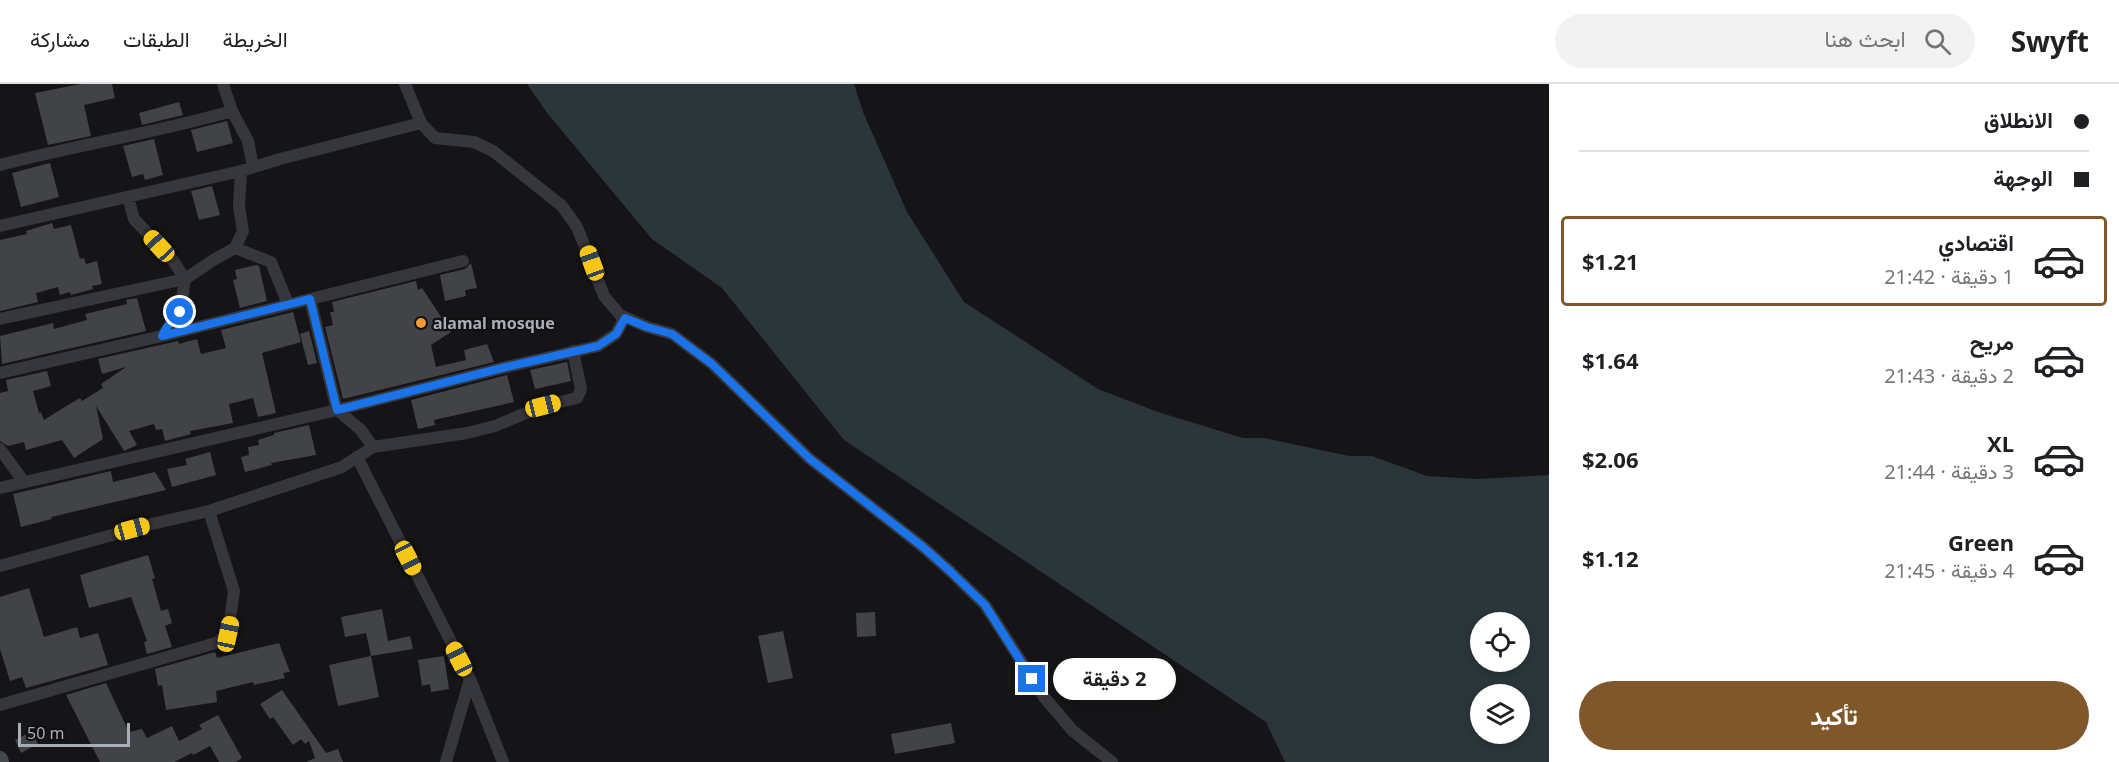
<!DOCTYPE html>
<html lang="ar">
<head>
<meta charset="utf-8">
<style>
	body { margin:0; font-family:"Noto Sans",Vazirmatn,sans-serif; background:#f2f2f2; color:#202124; direction:rtl; height:100vh; display:flex; flex-direction:column; font-size:22px; white-space:nowrap }
	* { box-sizing:border-box; margin:0 }
	p { font-size:20px; color:#757577 }
	.icon { flex:none; width:33px; height:33px; fill:none; stroke:currentColor; stroke-width:2; stroke-linecap:round; stroke-linejoin:round }
	.map { position:relative; flex:1; overflow:hidden; direction:ltr }
	.sheet { display:flex; flex-direction:column; background:#fff; width:570px }
	.sheet>* { flex:none }
	.banner { display:grid; align-content:center; height:132px; padding:0 30px; background:#fff }
	.controls { position:absolute; left:1470px; top:528px; display:grid; gap:12px }
	.controls a { display:grid; place-items:center; width:60px; height:60px; border-radius:50%; background:#fff; box-shadow:0 3px 9px #0003; font-size:30px }
	.scale { position:absolute; left:18px; bottom:15px; width:112px; box-sizing:border-box; padding-left:6px; border:3px solid #a7aeb7; border-top:0; font-size:16px; line-height:21px; white-space:nowrap; color:#a7aeb7; -webkit-text-stroke:4px #101012; paint-order:stroke }
	.end { position:absolute; width:27px; height:27px; margin:-14px; border:8px solid #1a73e8; background:#fff; box-shadow:0 0 0 3px #fff }
	.from { border-radius:50% }
	.bubble { position:absolute; height:42px; border-radius:21px; background:#fff; box-shadow:0 3px 9px #0003; font-size:20px; font-weight:700; line-height:42px; text-align:center; direction:rtl }
	.car { position:absolute; width:18px; height:36px; margin:-18px -9px; border-radius:8px; box-shadow:0 0 4px 2px #0007; background:linear-gradient(#f5c518 24%,#345 0 40%,#f5c518 0 76%,#345 0 86%,#f5c518 0) }
	.banner b { display:flex; align-items:center; gap:21px; height:57px; font-size:22px }
	.banner b+b { border-top:2px solid #e0e0e0 }
	.banner i { width:15px; height:15px; background:#202124 }
	ul { padding:0; list-style:none }
	li { display:flex; align-items:center; gap:18px; height:90px; margin:0 12px 9px; padding:0 18px; border:3px solid transparent; border-radius:6px }
	li div { flex:1 }
	li b { display:block; font-size:22px }
	li em { font-style:normal; font-weight:700 }
	li.active { border-color:#7f572a }
	li>.icon { width:54px; height:54px; stroke-width:1.5 }
	.cta { display:flex; gap:12px; margin-top:auto; padding:12px 30px }
	.cta a { flex:1; height:69px; border-radius:36px; background:#7f572a; color:#fff; font-size:24px; font-weight:700; line-height:69px; text-align:center }
	header { display:flex; align-items:center; gap:36px; box-sizing:border-box; height:84px; padding:0 30px; background:#fff; border-bottom:2px solid #e0e0e0 }
	header strong { font-size:28px }
	nav { display:flex; gap:33px; margin-inline-start:auto; font-size:21px }
	.search { width:420px; height:54px; background:#f2f2f2; display:flex; align-items:center; gap:15px; box-sizing:border-box; padding:0 21px; border-radius:33px; color:#757577; font-size:22px }
	main { display:flex; flex:1; min-height:0 }
	.map>svg:first-child { display:block }
</style>
</head>
<body>
<header>
<strong>Swyft</strong>
<div class="search"><svg class="icon" aria-label="search" viewBox="0 0 24 24"><circle cx="10" cy="10" r="6"/><path d="M15 15l6 6"/></svg>ابحث هنا</div>
<nav><a>الخريطة</a><a>الطبقات</a><a>مشاركة</a></nav>
</header>
<main>
<section class="sheet">
<div class="banner">
<b><i class="from"></i>الانطلاق</b>
<b><i></i>الوجهة</b>
</div>
<ul>
<li class="active"><svg class="icon" aria-label="car" viewBox="0 0 24 24"><path d="M5 17H2v-5l4-1 3-4h7l3 4 3 1v5h-3M9 17h6M6 11h13"/><circle cx="7" cy="17" r="2"/><circle cx="17" cy="17" r="2"/></svg><div><b>اقتصادي</b><p>1 دقيقة · 21:42</p></div><em>$1.21</em></li>
<li><svg class="icon" aria-label="car" viewBox="0 0 24 24"><path d="M5 17H2v-5l4-1 3-4h7l3 4 3 1v5h-3M9 17h6M6 11h13"/><circle cx="7" cy="17" r="2"/><circle cx="17" cy="17" r="2"/></svg><div><b>مريح</b><p>2 دقيقة · 21:43</p></div><em>$1.64</em></li>
<li><svg class="icon" aria-label="car" viewBox="0 0 24 24"><path d="M5 17H2v-5l4-1 3-4h7l3 4 3 1v5h-3M9 17h6M6 11h13"/><circle cx="7" cy="17" r="2"/><circle cx="17" cy="17" r="2"/></svg><div><b>XL</b><p>3 دقيقة · 21:44</p></div><em>$2.06</em></li>
<li><svg class="icon" aria-label="car" viewBox="0 0 24 24"><path d="M5 17H2v-5l4-1 3-4h7l3 4 3 1v5h-3M9 17h6M6 11h13"/><circle cx="7" cy="17" r="2"/><circle cx="17" cy="17" r="2"/></svg><div><b>Green</b><p>4 دقيقة · 21:45</p></div><em>$1.12</em></li>
</ul>
<div class="cta"><a>تأكيد</a></div>
</section>
<div class="map">
<svg width="1549" height="678" viewBox="0 0 1549 678">
	<rect width="100%" height="100%" fill="#151517"/>
	<path fill="#2b363b" fill-rule="evenodd" d="M 527,0 L 854,0 L 863,28 L 907,128 L 964,218 L 1098,305 L 1158,328 L 1243,354 L 1264,354 L 1349,372 L 1372,372 L 1427,392 L 1478,395 L 1549,391 L 1549,678 L 1285,678 L 1266,638 L 844,356 L 722,204 L 652,155 L 548,30 ZM 1480,538 L 1520,538 L 1520,578 L 1480,578 ZM 1480,610 L 1520,610 L 1520,650 L 1480,650 Z"/>
	<path fill="#414347" d="M 81,0 L 112,0 L 115,14 L 84,21 L 91,52 L 48,61 L 35,9 Z
		M 179,18 L 183,31 L 142,41 L 139,29 Z
		M 227,37 L 233,59 L 197,68 L 191,46 Z
		M 154,55 L 163,91 L 145,96 L 143,90 L 132,93 L 123,62 Z
		M 50,79 L 59,113 L 21,123 L 12,89 Z
		M 212,102 L 220,131 L 199,136 L 191,107 Z
		M 52,139 L 54,145 L 71,141 L 80,175 L 84,174 L 86,180 L 97,177 L 102,200 L 92,202 L 93,205 L 71,211 L 70,208 L 60,211 L 58,203 L 36,209 L 38,218 L 0,227 L 0,156 L 27,150 L 26,147 Z
		M 471,179 L 477,204 L 465,206 L 466,212 L 445,217 L 440,191 L 465,185 Z
		M 256,181 L 259,182 L 267,217 L 240,224 L 233,196 L 237,195 L 235,186 Z
		M 416,197 L 418,206 L 422,204 L 451,248 L 431,261 L 436,283 L 466,276 L 464,266 L 487,260 L 494,278 L 343,315 L 325,243 L 333,241 L 330,228 L 334,228 L 332,218 Z
		M 137,214 L 146,247 L 2,280 L 0,252 L 53,239 L 54,245 L 87,236 L 85,230 L 127,220 L 126,216 Z
		M 293,228 L 301,258 L 262,269 L 276,329 L 258,333 L 253,314 L 229,320 L 233,339 L 190,347 L 191,350 L 165,357 L 162,345 L 156,346 L 154,340 L 129,347 L 137,361 L 124,367 L 96,322 L 103,355 L 74,374 L 62,356 L 26,366 L 24,358 L 8,362 L 0,357 L 0,309 L 8,307 L 6,296 L 47,287 L 51,302 L 33,307 L 39,329 L 41,328 L 44,336 L 68,321 L 80,314 L 82,317 L 103,304 L 101,300 L 126,283 L 102,290 L 98,275 L 178,257 L 179,260 L 197,255 L 201,270 L 226,264 L 221,246 Z
		M 309,247 L 317,279 L 308,281 L 300,250 Z
		M 567,278 L 571,297 L 535,305 L 530,286 Z
		M 507,291 L 514,318 L 434,336 L 435,341 L 418,345 L 411,316 Z
		M 309,341 L 316,371 L 271,379 L 272,381 L 245,388 L 241,373 L 249,371 L 248,363 L 259,361 L 258,356 L 274,351 L 274,349 Z
		M 210,368 L 216,391 L 172,403 L 167,385 L 187,381 L 185,375 Z
		M 111,387 L 113,398 L 155,388 L 166,406 L 51,433 L 52,435 L 21,443 L 13,410 Z
		M 148,471 L 155,494 L 152,495 L 161,527 L 168,525 L 172,539 L 165,542 L 172,563 L 147,570 L 144,558 L 147,557 L 131,513 L 89,524 L 80,491 Z
		M 29,504 L 44,553 L 77,543 L 80,554 L 98,549 L 108,581 L 26,604 L 22,593 L 10,597 L 0,565 L 0,513 Z
		M 382,525 L 388,557 L 410,552 L 413,565 L 371,572 L 379,613 L 338,622 L 329,581 L 371,572 L 366,549 L 345,553 L 341,533 Z
		M 875,528 L 876,552 L 857,553 L 856,529 Z
		M 783,547 L 793,594 L 768,599 L 758,552 Z
		M 279,559 L 290,588 L 283,589 L 285,594 L 254,601 L 253,598 L 216,607 L 217,618 L 166,626 L 162,601 L 158,602 L 155,585 L 215,568 L 217,574 Z
		M 444,572 L 449,605 L 431,608 L 430,600 L 422,602 L 418,576 Z
		M 106,599 L 129,648 L 142,645 L 147,654 L 172,642 L 179,657 L 202,645 L 199,641 L 218,631 L 242,674 L 236,678 L 219,678 L 210,662 L 193,671 L 192,669 L 174,678 L 100,678 L 66,611 Z
		M 282,606 L 326,669 L 338,665 L 343,678 L 306,678 L 315,674 L 309,657 L 305,660 L 301,655 L 293,661 L 273,633 L 270,635 L 260,620 Z
		M 951,639 L 955,659 L 895,670 L 891,650 Z
		M 32,647 L 38,660 L 21,669 L 15,656 Z"/>
	<g fill="none" stroke-linecap="round" stroke-linejoin="round">
		<path stroke="#36373c" stroke-width="12" d="M 223,0 L 232,27 L 248,57 L 253,83
			M 405,0 L 421,39 L 435,54 L 474,58 L 493,67 L 562,122 L 577,143 L 604,212 L 620,231 L 647,243 L 672,250 L 712,280 L 810,375 L 923,463 L 951,488 L 985,521 L 1044,613 L 1073,647 L 1112,678
			M 0,81 C 77,61 155,49 232,27
			M 0,142 L 241,87 L 280,75 L 421,39
			M 235,164 L 271,178 L 288,220
			M 310,215 L 337,326 L 361,346 L 373,363
			M 0,235 L 185,195 L 172,175 L 134,135 L 128,113
			M 162,252 L 180,228 L 185,195 L 215,175 L 235,164 L 243,147 L 239,122 L 241,87
			M 0,289 L 162,252 L 463,177
			M 0,365 L 24,398
			M 357,373 L 470,595 L 503,678
			M 0,404 L 337,326 L 506,283 L 598,262 L 616,250 L 625,233
			M 0,482 L 152,440 L 209,427 L 342,383 L 373,363 L 467,349 L 495,342 L 543,322 L 577,314 L 581,305 L 573,267
			M 0,621 L 216,559 L 228,550 L 234,507 L 209,427
			M 446,678 L 470,595"/>
		<path stroke="#44474c" stroke-width="16" d="M 0,675 L 1,678"/>
	</g>
	<g fill="none" stroke-linecap="round" stroke-linejoin="round">
		<path stroke="#1a73e8" stroke-width="8" d="M 180,228 L 167,243 L 162,252 L 310,215 L 337,326 L 506,283 L 598,262 L 616,250 L 625,234 L 647,243 L 672,250 L 712,280 L 810,375 L 923,463 L 951,488 L 985,521 L 1032,595"/>
	</g>
	<circle fill="#f39a31" stroke="#101012" stroke-width="2" cx="421" cy="239" r="6"/>
	<g text-anchor="middle" dominant-baseline="central" stroke-width="4.5" stroke-linejoin="round" paint-order="stroke">
		<g font-size="16" font-weight="bold" fill="#a7aeb7" stroke="#101012" text-anchor="start">
			<text x="433" y="239">alamal mosque</text>
		</g>
	</g>
</svg>
<div class="controls">
<a><svg class="icon" aria-label="locate" viewBox="0 0 24 24"><circle cx="12" cy="12" r="6"/><path d="M12 2v4M12 18v4M2 12h4M18 12h4"/></svg></a>
<a><svg class="icon" aria-label="layers" viewBox="0 0 24 24"><path d="M12 4l9 5-9 5-9-5zM3 14l9 5 9-5"/></svg></a>
</div>
<div class="scale">50 m</div>
<i class="end from" style="left:180px;top:228px"></i>
<i class="end" style="left:1032px;top:595px"></i>
<div class="bubble" style="left:1053px;top:574px;width:123px">2 دقيقة</div>
<i class="car" style="left:159px;top:162px;rotate:317deg"></i>
<i class="car" style="left:592px;top:179px;rotate:340deg"></i>
<i class="car" style="left:543px;top:322px;rotate:76deg"></i>
<i class="car" style="left:132px;top:445px;rotate:75deg"></i>
<i class="car" style="left:408px;top:474px;rotate:153deg"></i>
<i class="car" style="left:228px;top:550px;rotate:12deg"></i>
<i class="car" style="left:459px;top:575px;rotate:333deg"></i>
</div>
</main>
</body>
</html>
